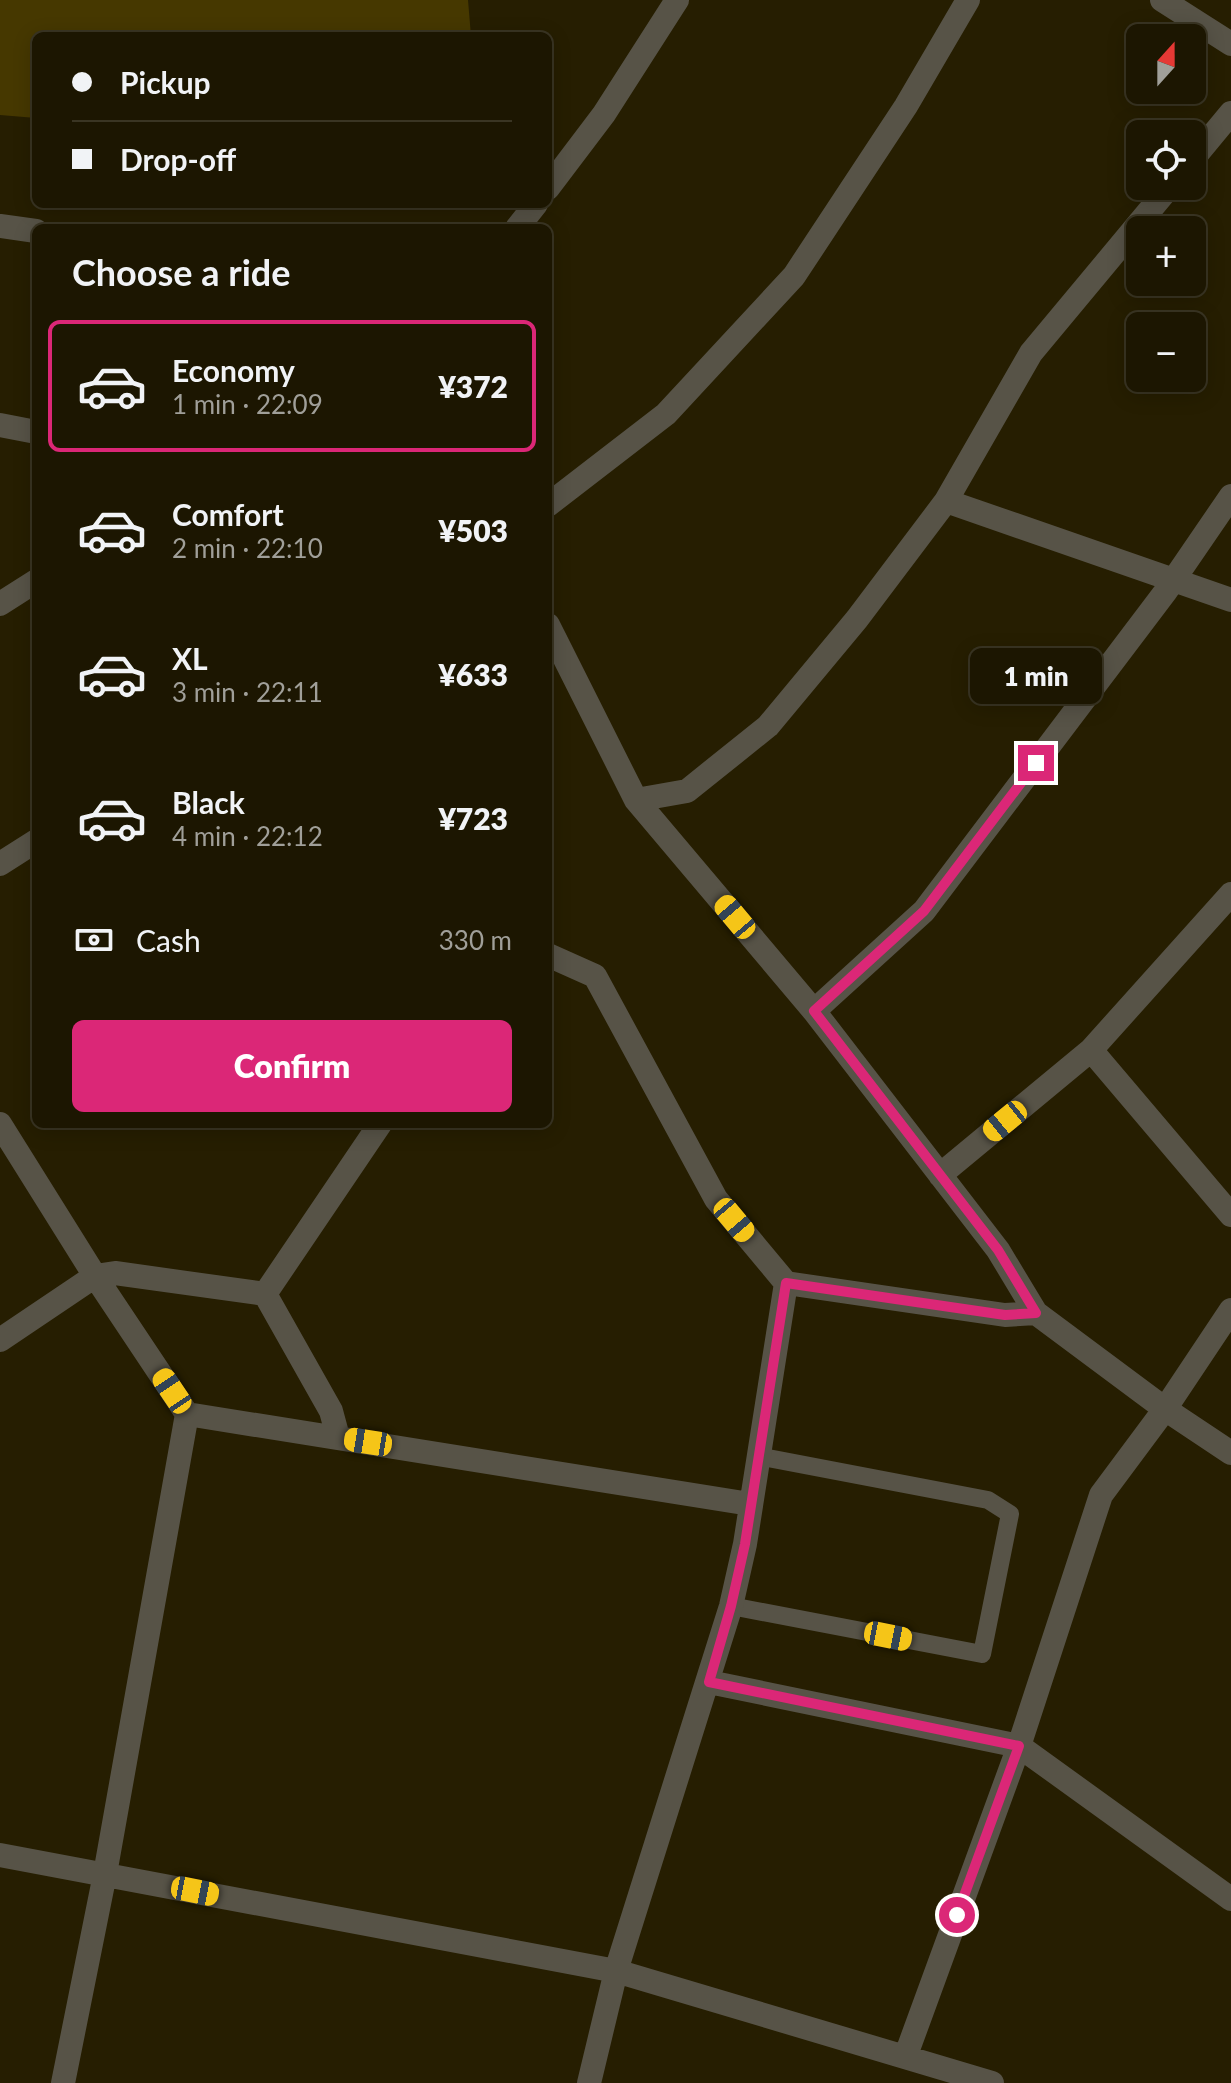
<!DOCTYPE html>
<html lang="en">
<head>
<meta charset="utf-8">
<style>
	body { margin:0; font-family:Lato,sans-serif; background:#292310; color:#f1f3f6; height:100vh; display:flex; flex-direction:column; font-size:30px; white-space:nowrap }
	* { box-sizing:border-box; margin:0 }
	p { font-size:26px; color:#a09f99 }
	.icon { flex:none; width:44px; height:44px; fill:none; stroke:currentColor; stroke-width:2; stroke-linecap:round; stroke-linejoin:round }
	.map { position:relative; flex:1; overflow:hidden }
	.details { position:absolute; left:32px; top:224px; width:520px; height:904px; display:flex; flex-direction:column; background:#1c1601; border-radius:12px; box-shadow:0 4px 20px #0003,0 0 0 2px #3a3523 }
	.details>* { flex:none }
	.guide { position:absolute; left:32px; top:32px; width:520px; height:176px; border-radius:12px; box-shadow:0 4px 20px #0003,0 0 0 2px #3a3523; display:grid; align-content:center; height:176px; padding:0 40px; background:#1c1601 }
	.needle { width:52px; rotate:21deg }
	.tools { position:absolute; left:1126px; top:24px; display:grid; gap:16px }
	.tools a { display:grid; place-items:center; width:80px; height:80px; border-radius:12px; background:#1c1601; box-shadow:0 4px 20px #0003,0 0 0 2px #3a3523; font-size:40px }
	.end { position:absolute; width:36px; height:36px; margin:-18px; border:10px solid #db2777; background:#fff; box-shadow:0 0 0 4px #fff }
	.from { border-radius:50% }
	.bubble { position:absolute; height:56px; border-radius:12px; background:#1c1601; box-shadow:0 4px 20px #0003,0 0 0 2px #3a3523; font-size:26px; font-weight:800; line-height:56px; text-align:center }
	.car { position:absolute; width:24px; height:48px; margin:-24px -12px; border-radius:10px; box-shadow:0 0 6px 2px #0007; background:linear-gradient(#f5c518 24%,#345 0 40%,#f5c518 0 76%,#345 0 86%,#f5c518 0) }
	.guide b { display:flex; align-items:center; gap:28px; height:76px; font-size:30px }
	.guide b+b { border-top:2px solid #3a3523 }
	.guide i { width:20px; height:20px; background:#f1f3f6 }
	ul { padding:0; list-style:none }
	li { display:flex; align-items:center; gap:24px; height:132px; margin:0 16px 12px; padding:0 24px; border:4px solid transparent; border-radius:12px }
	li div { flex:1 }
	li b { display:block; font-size:30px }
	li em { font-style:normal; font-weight:800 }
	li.active { border-color:#db2777 }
	li>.icon { width:72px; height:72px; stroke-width:1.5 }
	h2 { padding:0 40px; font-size:36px; line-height:96px }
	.pay { display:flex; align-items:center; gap:20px; height:88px; padding:0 40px; font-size:30px }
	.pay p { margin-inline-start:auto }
	.button { display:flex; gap:16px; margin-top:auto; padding:16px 40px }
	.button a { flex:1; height:92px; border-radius:12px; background:#db2777; color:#fff; font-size:32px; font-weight:800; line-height:92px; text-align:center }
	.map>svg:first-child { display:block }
</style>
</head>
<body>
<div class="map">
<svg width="1231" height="2083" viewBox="0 0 1231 2083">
	<rect width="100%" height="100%" fill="#261e01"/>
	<path fill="#463800" d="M 0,0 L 468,0 L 471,36 L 36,36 L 36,118 L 0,115 Z"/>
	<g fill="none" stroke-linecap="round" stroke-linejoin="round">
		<path stroke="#575347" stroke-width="18" d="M 731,1606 L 982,1654 L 1010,1514 L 988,1500 L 757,1456"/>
		<path stroke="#575347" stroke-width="24" d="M 1162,0 L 1231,44
			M 1192,160 L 1231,113
			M 548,188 L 604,114 L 677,0
			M 0,226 L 36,231
			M 517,228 L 536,204
			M 0,425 L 36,432
			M 946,501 L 1231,600
			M 0,604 L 36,581
			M 548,625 L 636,800 L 814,1011 L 998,1250 L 1036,1313 L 1165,1409 L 1231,1453
			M 636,800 L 687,791 L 768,726 L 857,619 L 946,501 L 1031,353 L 1170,186
			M 548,955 L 595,976 L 716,1199 L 786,1283 L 1005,1315 L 1036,1313
			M 814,1011 L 924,911 L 1166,591 L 1231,496
			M 1091,1050 L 1231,1215
			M 0,1124 L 95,1276 L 187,1414 L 750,1504
			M 940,1175 L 1091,1050 L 1231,894
			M 265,1294 L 331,1411 L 338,1437
			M 0,1340 L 95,1276 L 115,1273 L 265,1294 L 380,1124
			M 709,1682 L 1019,1746 L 1231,1899
			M 0,1855 L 616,1971 L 992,2083
			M 906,2055 L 1019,1746 L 1101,1495 L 1165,1409 L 1231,1310
			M 63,2083 L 105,1874 L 187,1414
			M 589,2083 L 616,1971 L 731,1606 L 745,1544 L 786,1283"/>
		<path stroke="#575347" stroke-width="24" d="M 548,505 L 666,414 L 794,276 L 906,106 L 968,0
			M 0,864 L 36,841"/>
	</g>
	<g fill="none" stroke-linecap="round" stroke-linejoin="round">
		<path stroke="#db2777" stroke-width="10" d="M 957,1915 L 1019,1746 L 709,1682 L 731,1606 L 745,1544 L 786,1283 L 1005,1315 L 1036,1313 L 998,1250 L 814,1011 L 924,911 L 1036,763"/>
	</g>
</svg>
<div class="tools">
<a><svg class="needle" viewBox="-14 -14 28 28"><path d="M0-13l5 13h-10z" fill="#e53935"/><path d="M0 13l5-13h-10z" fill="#a09f99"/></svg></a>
<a><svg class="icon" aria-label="locate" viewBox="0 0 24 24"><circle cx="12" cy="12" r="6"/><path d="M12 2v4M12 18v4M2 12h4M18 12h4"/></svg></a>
<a>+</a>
<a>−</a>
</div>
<i class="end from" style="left:957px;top:1915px"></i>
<i class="end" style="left:1036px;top:763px"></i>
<div class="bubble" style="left:970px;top:648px;width:132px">1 min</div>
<i class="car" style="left:735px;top:917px;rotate:320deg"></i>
<i class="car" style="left:1005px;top:1121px;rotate:231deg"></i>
<i class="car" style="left:734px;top:1220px;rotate:140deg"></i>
<i class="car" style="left:172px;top:1391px;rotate:326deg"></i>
<i class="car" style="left:368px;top:1442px;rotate:279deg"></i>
<i class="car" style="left:888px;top:1636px;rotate:101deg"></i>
<i class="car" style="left:195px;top:1891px;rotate:101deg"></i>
<div class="guide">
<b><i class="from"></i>Pickup</b>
<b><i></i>Drop-off</b>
</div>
<section class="details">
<h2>Choose a ride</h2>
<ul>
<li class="active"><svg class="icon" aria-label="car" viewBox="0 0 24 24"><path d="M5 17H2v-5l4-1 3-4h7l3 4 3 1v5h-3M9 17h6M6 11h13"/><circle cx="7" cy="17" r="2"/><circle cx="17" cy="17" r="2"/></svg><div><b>Economy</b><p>1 min · 22:09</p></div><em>¥372</em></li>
<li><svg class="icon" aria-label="car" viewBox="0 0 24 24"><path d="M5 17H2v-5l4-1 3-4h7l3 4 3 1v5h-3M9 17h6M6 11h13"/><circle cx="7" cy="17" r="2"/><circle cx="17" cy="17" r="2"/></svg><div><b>Comfort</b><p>2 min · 22:10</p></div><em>¥503</em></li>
<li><svg class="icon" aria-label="car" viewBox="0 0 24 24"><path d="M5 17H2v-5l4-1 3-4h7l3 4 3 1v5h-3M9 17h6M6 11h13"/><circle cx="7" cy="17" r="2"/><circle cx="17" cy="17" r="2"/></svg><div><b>XL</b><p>3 min · 22:11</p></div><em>¥633</em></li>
<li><svg class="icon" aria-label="car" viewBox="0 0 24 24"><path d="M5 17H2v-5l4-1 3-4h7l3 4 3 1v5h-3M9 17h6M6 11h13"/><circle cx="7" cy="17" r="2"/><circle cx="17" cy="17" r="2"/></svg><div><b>Black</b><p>4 min · 22:12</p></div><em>¥723</em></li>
</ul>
<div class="pay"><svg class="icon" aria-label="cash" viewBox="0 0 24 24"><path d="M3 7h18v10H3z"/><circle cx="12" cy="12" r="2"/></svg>Cash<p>330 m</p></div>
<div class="button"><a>Confirm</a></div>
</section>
</div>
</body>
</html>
